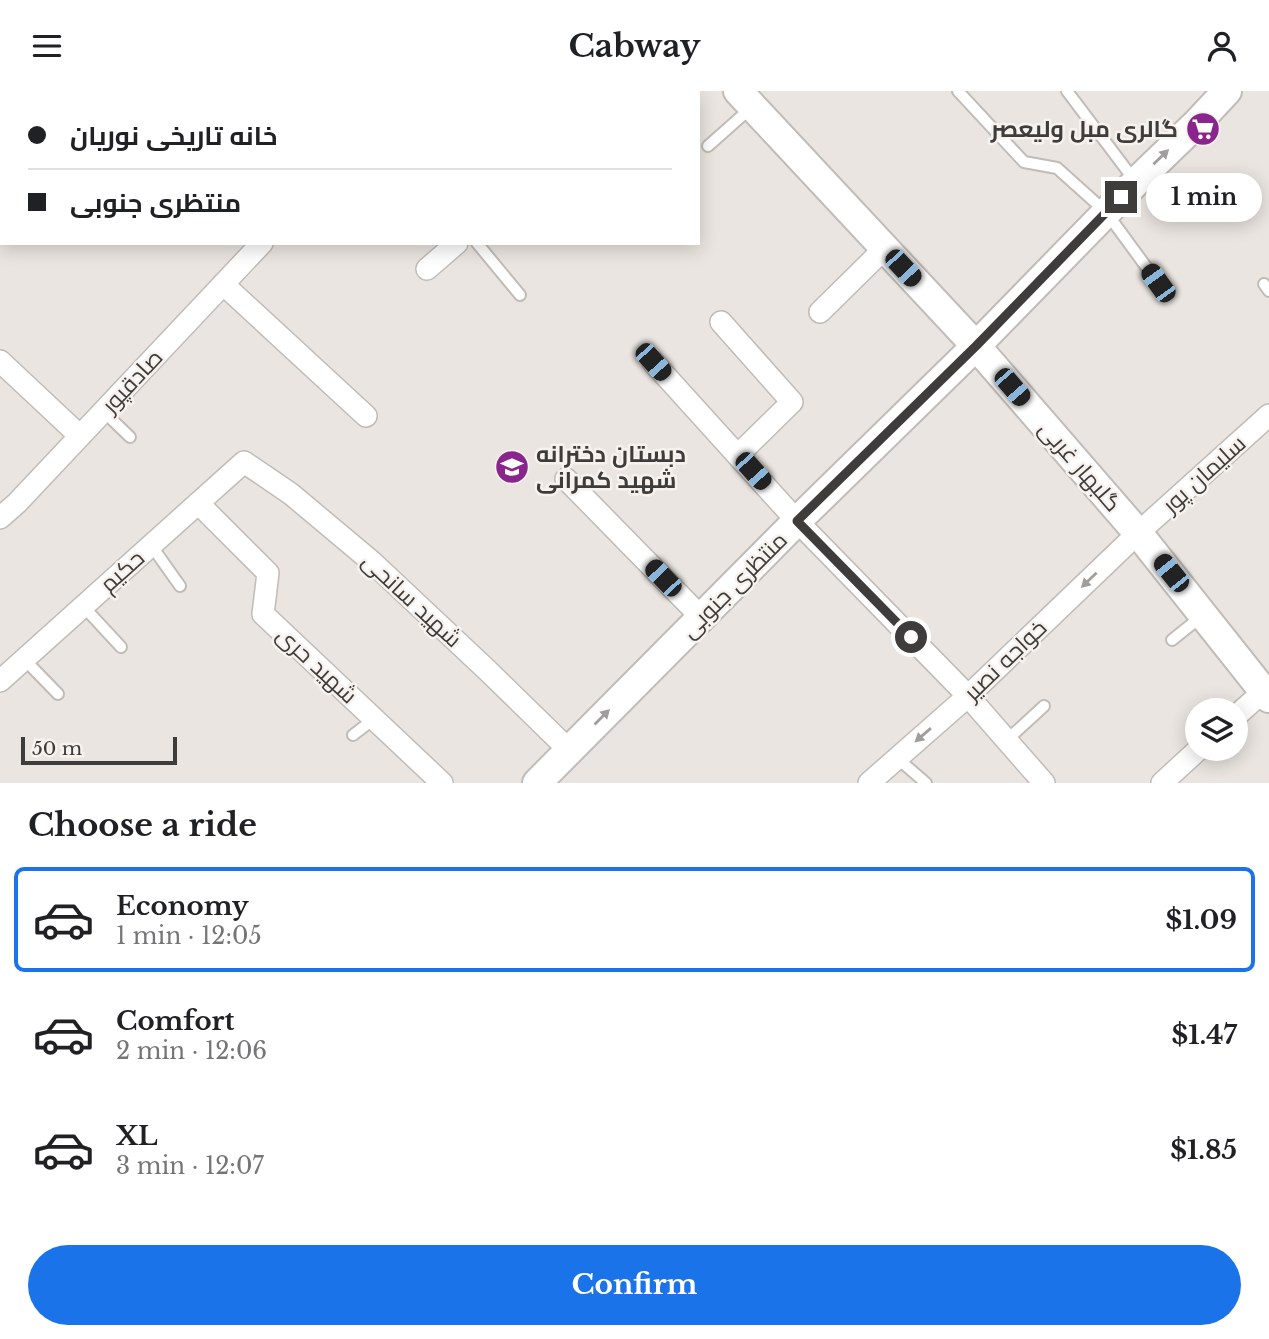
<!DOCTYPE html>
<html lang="en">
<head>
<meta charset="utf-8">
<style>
	body { margin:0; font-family:"Libre Baskerville",Cairo,serif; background:#f2f2f2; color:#202124; height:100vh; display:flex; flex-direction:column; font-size:26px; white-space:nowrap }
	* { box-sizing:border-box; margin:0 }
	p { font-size:23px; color:#757577 }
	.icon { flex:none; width:38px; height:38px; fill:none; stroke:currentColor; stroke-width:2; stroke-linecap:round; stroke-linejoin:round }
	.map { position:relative; height:692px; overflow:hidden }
	.drawer { display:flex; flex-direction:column; background:#fff; flex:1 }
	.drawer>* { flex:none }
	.guide { position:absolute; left:0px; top:0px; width:700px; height:154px; box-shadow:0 4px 18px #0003; display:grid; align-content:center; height:154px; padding:0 28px; background:#fff }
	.fabs { position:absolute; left:1185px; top:607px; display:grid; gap:14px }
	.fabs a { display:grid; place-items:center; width:63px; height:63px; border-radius:50%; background:#fff; box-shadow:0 4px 18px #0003; font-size:35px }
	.scale { position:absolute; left:21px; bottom:18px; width:156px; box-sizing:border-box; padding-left:7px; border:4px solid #3f3d3b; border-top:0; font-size:19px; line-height:24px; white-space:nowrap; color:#3f3d3b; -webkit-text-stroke:5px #f7f2ee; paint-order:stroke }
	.end { position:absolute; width:32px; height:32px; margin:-16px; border:9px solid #3f3d3b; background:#fff; box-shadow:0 0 0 4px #fff }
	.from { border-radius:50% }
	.bubble { position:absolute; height:49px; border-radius:24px; background:#fff; box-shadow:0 4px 18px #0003; font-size:23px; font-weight:700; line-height:49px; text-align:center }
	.car { position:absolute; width:21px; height:42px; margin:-21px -10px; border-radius:9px; box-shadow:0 0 5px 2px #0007; background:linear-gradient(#222 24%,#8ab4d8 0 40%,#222 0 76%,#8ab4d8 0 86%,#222 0) }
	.guide b { display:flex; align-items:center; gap:24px; height:66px; font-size:26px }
	.guide b+b { border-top:2px solid #e0e0e0 }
	.guide i { width:18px; height:18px; background:#202124 }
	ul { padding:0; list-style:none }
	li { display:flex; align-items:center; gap:21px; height:105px; margin:0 14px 10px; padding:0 14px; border:4px solid transparent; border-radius:10px }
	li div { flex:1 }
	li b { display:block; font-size:26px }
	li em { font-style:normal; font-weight:700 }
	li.current { border-color:#1a73e8 }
	li>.icon { width:63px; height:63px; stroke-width:1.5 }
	h2 { padding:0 28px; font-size:32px; line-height:84px }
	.button { display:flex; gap:14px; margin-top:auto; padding:14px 28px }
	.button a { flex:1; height:80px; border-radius:42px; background:#1a73e8; color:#fff; font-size:28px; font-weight:700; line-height:80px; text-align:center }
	header { display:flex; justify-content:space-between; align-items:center; height:91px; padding:0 28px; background:#fff; font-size:32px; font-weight:700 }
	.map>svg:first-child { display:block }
</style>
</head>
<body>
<header><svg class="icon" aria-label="menu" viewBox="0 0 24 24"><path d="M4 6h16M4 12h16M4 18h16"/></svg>Cabway<svg class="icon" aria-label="person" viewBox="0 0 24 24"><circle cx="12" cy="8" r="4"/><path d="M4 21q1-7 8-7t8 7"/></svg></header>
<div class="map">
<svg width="1269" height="692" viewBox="0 0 1269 692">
	<rect width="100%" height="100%" fill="#eae5e0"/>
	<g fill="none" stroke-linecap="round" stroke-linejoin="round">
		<g stroke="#c1bcb8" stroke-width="14">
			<path id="lane" d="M 958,0 L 1024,71 L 1057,77 L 1106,121 L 1158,192
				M 1067,0 L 1135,90
				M 708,55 L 752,16
				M 0,62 L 2,63
				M 477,152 L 520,204
				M 1264,193 L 1269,200
				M 103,320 L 130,346
				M 151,454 L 180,495
				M 83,515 L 121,556
				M 1172,549 L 1202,525
				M 24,568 L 58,603
				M 353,644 L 374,628
				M 1007,649 L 1044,615
				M 897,667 L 926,692"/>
		</g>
		<g stroke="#c1bcb8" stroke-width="24">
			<path id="street" d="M 115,0 L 117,2
				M 419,2 L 422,0
				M 629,2 L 631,0
				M 427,178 L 457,152
				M 223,193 L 366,325
				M 820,221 L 885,157
				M 721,231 L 792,311 L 738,364
				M 0,270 L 80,345
				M 653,271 L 797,430 L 968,605 L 1044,692
				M 566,388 L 702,527
				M 198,412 L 268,482 L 263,523 L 442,692
				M 0,427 L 17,412 L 262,152
				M 0,590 L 244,371 L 291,403 L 371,470 L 487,579 L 569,659
				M 1236,625 L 1264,600
				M 869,692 L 968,605 L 1138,442 L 1269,324
				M 1162,692 L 1199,658"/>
		</g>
		<g stroke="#c1bcb8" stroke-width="32">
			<path id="secondary" d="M 738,0 L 976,255 L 1138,442 L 1269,607
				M 537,692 L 797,430 L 976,255 L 1136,91 L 1198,31 L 1227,0"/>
		</g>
		<use href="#lane" stroke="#fff" stroke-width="10"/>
		<use href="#street" stroke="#fff" stroke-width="21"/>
		<use href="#secondary" stroke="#fff" stroke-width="28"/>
	</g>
	<defs><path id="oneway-solid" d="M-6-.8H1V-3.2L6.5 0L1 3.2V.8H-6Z" transform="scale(1.75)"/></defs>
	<g fill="#9f9e9d">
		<use href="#oneway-solid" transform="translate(1161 66) rotate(-44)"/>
		<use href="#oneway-solid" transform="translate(1089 489) rotate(136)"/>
		<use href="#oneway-solid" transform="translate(602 626) rotate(-45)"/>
		<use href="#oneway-solid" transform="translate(923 644) rotate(139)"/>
	</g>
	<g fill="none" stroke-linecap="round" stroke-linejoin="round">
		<path stroke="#3f3d3b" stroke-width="9" d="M 911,546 L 797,430 L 976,255 L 1121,106"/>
	</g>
	<defs>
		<g id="supermarket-disc" transform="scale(1.75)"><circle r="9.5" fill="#8a258d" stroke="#f7f2ee"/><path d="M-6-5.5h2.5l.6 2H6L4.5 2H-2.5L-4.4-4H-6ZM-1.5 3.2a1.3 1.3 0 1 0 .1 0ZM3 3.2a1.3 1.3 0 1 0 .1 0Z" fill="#fff"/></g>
		<g id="school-disc" transform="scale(1.75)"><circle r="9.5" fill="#8a258d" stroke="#f7f2ee"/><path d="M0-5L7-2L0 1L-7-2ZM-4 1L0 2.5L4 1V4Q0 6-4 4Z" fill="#fff"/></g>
	</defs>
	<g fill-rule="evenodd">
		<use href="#supermarket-disc" x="1203" y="38"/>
		<use href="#school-disc" x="512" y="376"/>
	</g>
	<g text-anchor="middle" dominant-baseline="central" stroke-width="5" stroke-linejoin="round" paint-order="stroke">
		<g font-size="23" font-weight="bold" fill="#3f3d3b" stroke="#f7f2ee" text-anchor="end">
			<text x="1178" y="38">گالری مبل ولیعصر</text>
			<text x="536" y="363" text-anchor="start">دبستان دخترانه<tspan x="536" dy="26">شهید کمرانی</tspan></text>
		</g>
		<g font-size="23" fill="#3f3d3b" stroke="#f7f2ee">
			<text transform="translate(132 290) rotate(-47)">صادقپور</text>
			<text transform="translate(1080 375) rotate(49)">گلبهار غربی</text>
			<text transform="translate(1204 383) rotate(-42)">سلیمان پور</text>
			<text transform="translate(122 480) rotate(-42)">حکیم</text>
			<text transform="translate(734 494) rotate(-45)">منتظری جنوبی</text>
			<text transform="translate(412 509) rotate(43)">شهید سانحی</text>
			<text transform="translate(1005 569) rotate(-44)">خواجه نصیر</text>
			<text transform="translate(317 574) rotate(43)">شهید حری</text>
		</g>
	</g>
</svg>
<div class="fabs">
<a><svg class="icon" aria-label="layers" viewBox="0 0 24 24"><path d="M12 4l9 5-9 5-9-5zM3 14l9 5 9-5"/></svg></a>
</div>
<div class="scale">50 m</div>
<i class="end from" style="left:911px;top:546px"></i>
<i class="end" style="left:1121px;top:106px"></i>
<div class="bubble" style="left:1146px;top:82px;width:116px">1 min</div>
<i class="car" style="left:903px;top:177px;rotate:137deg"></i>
<i class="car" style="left:1158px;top:192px;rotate:324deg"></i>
<i class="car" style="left:653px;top:271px;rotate:138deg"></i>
<i class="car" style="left:1012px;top:296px;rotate:139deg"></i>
<i class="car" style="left:753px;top:380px;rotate:138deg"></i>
<i class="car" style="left:1171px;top:482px;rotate:321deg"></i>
<i class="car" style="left:663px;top:487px;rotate:316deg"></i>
<div class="guide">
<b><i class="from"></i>خانه تاریخی نوریان</b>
<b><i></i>منتظری جنوبی</b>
</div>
</div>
<section class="drawer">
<h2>Choose a ride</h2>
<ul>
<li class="current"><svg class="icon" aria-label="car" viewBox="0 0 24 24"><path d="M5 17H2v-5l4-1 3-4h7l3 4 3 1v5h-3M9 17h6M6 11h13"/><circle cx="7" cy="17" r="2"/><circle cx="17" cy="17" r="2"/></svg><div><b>Economy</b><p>1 min · 12:05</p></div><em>$1.09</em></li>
<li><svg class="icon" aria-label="car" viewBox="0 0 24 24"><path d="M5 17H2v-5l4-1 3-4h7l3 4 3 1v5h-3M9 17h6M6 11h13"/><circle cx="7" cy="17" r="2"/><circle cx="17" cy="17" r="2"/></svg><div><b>Comfort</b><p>2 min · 12:06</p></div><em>$1.47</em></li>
<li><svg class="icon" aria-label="car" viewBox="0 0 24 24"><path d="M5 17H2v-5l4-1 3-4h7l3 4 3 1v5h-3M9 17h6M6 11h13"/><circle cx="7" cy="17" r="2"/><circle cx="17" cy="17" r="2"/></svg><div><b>XL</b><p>3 min · 12:07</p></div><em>$1.85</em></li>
</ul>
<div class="button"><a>Confirm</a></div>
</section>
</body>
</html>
